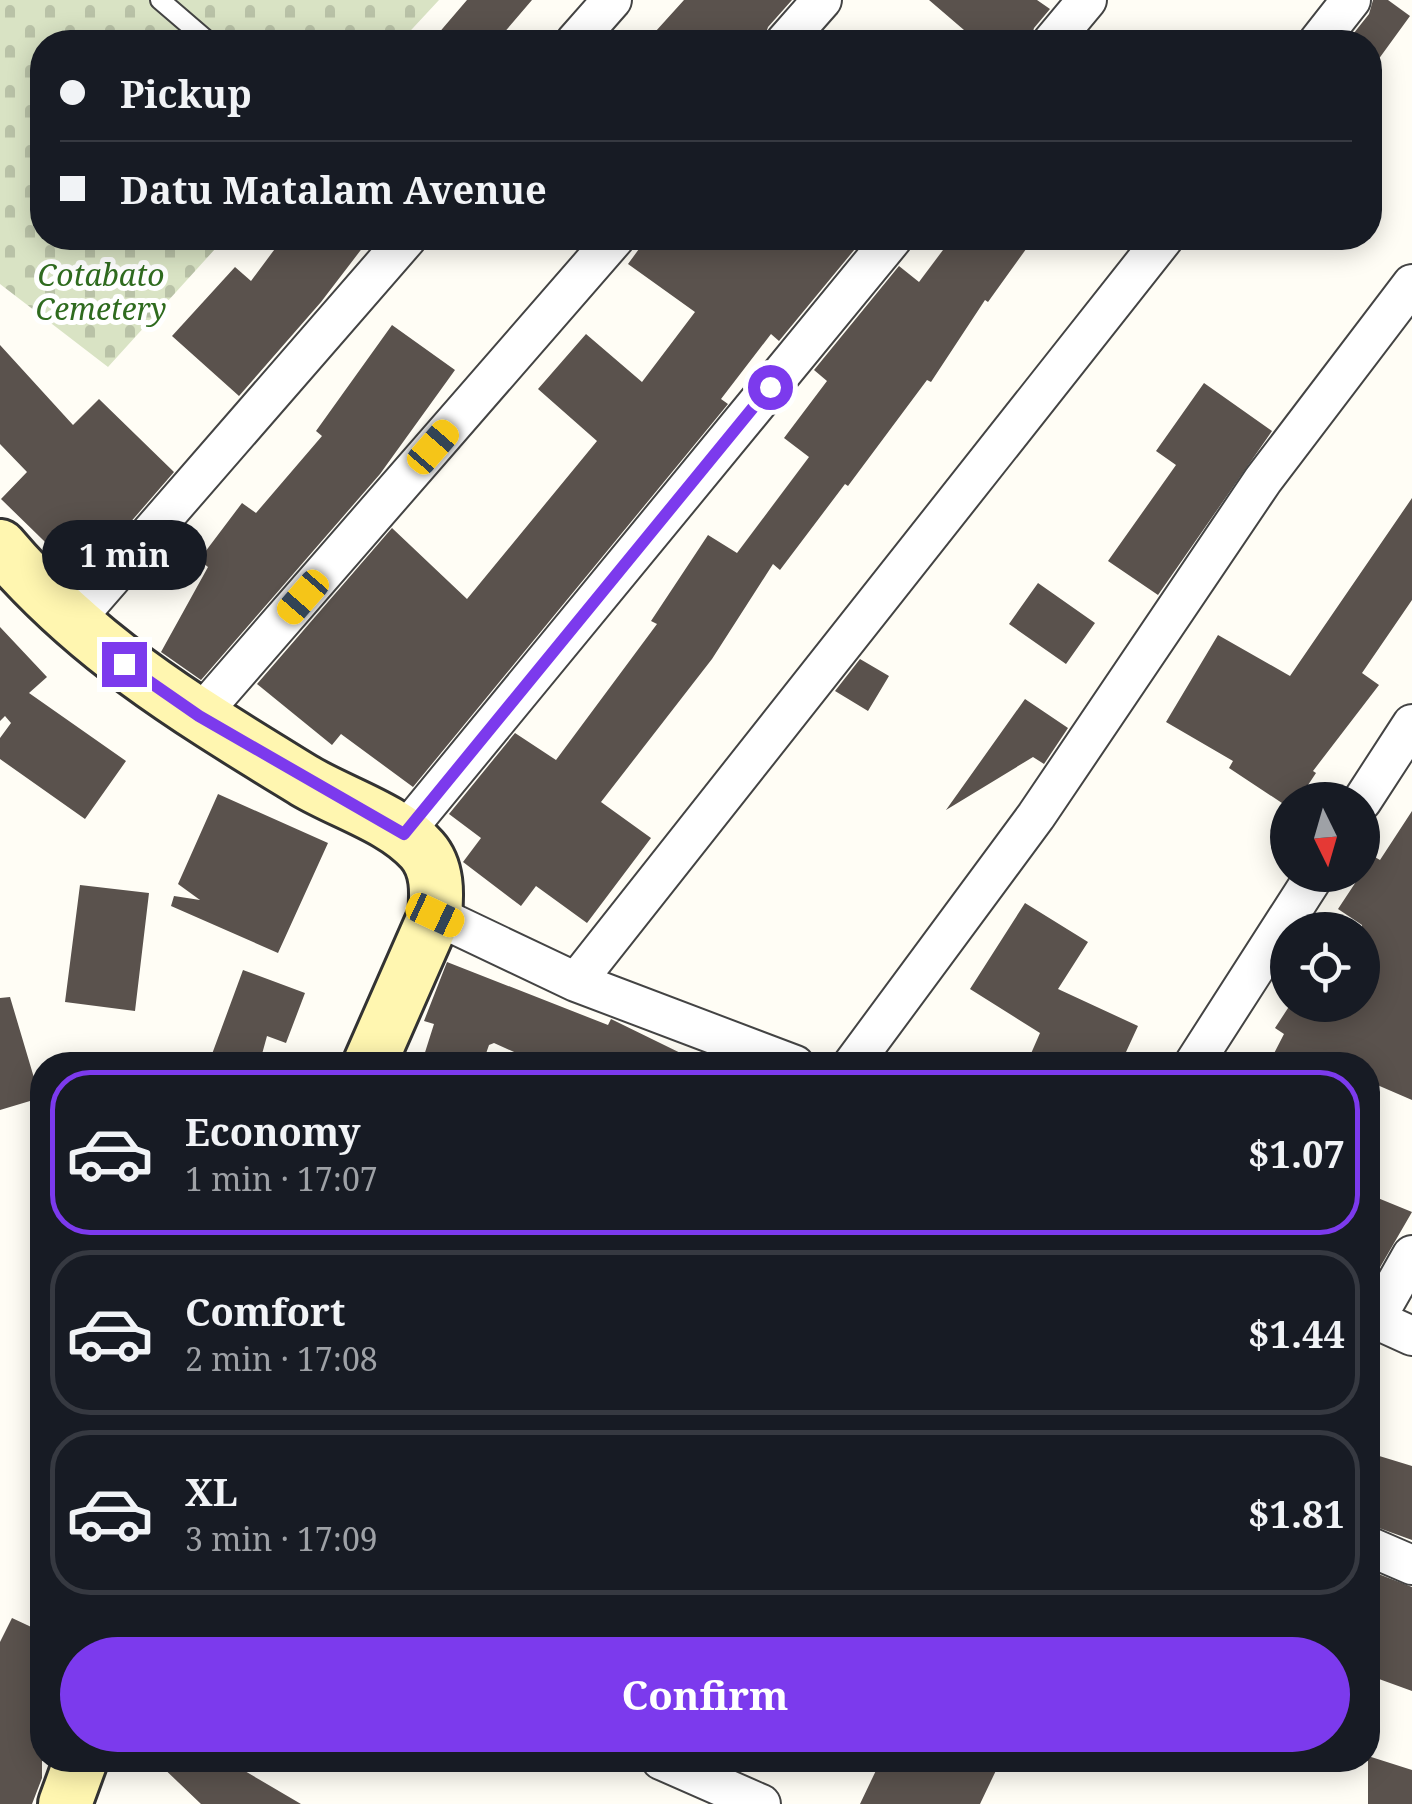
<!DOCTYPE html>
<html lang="en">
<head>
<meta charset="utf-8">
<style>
	body { margin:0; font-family:"Noto Serif",serif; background:#242831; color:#f1f3f6; height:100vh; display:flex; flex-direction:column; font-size:38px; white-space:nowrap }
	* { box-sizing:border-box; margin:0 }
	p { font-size:32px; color:#9ea1a6 }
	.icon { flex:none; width:55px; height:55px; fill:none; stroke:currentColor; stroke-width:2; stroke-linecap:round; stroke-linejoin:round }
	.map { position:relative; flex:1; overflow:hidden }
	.details { position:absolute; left:30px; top:1052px; width:1350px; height:720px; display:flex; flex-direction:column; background:#171b24; border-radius:40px; box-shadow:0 5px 25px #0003 }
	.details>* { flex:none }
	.banner { position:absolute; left:30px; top:30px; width:1352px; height:220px; border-radius:40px; box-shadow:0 5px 25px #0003; display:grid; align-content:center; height:220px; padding:0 30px; background:#171b24 }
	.needle { width:65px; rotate:175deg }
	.tools { position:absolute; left:1270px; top:782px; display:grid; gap:20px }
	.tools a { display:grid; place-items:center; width:110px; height:110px; border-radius:50%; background:#171b24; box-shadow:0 5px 25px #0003; font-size:50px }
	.end { position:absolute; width:45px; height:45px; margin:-22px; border:12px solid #7c3aed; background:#fff; box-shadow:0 0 0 5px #fff }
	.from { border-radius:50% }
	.bubble { position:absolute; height:70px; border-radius:35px; background:#171b24; box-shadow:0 5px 25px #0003; font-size:32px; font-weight:700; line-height:70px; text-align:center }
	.car { position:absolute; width:30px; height:60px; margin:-30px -15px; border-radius:12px; box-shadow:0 0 8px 2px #0007; background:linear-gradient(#f5c518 24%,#345 0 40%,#f5c518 0 76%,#345 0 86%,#f5c518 0) }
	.banner b { display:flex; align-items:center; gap:35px; height:95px; font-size:38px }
	.banner b+b { border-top:2px solid #363941 }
	.banner i { width:25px; height:25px; background:#f1f3f6 }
	ul { padding:18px 0 0; list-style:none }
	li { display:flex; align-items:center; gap:30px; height:165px; margin:0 20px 15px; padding:0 10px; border:5px solid #363941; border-radius:40px }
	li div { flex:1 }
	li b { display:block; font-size:38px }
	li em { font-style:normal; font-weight:700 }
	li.on { border-color:#7c3aed }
	li>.icon { width:90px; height:90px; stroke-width:1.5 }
	.cta { display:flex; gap:20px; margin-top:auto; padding:20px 30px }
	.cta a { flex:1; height:115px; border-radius:60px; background:#7c3aed; color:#fff; font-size:40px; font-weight:700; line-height:115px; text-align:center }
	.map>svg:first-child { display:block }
</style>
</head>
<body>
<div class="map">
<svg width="1412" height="1804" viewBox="0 0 1412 1804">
	<defs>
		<pattern id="cemetery-stones" width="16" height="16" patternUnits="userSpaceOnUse" patternTransform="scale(2.5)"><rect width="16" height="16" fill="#d9e3c4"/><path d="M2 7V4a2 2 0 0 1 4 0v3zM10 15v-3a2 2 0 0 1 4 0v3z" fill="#b9c2a7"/></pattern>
	</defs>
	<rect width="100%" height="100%" fill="#fffdf5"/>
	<path fill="url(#cemetery-stones)" d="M 0,0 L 439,0 L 400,42 L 42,42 L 42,238 L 225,238 L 108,367 L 0,284 Z"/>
	<path fill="#5a524d" d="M 467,0 L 532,0 L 496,42 L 431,42 Z
		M 684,0 L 792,0 L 768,27 L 763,42 L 646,42 Z
		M 929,0 L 1037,0 L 1050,9 L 1034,28 L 1030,42 L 978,42 Z
		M 1373,0 L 1388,0 L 1410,16 L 1378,60 L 1370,54 L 1370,42 L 1350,38 L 1369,14 Z
		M 283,238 L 370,238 L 321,302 L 239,396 L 172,336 L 235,267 L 251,281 Z
		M 647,238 L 864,238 L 779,341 L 771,334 L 721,399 L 728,404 L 413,787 L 341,734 L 332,745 L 257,684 L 392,528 L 467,599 L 597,441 L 538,389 L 586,334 L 642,382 L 695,312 L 628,264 Z
		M 952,238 L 1034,238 L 988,302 L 985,300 L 931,382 L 927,380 L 848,486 L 845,484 L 780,570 L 773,564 L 712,659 L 601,802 L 651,838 L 587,923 L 536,886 L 521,906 L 463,862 L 481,838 L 449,814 L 515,733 L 556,760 L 657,624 L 651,621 L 708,535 L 737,553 L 809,457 L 784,438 L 827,381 L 814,370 L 899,266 L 919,282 Z
		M 392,325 L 455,370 L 380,474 L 201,680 L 161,652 L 208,567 L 199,560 L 242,503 L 256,513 L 322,436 L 316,431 Z
		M 0,345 L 73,425 L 99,399 L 174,472 L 82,578 L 1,499 L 27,472 L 0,444 Z
		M 1204,383 L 1272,431 L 1158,595 L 1108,561 L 1176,465 L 1156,451 Z
		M 1412,498 L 1412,600 L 1362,673 L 1379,685 L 1313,771 L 1316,773 L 1298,800 L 1288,800 L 1288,807 L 1229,768 L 1233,761 L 1166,722 L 1218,635 L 1290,676 Z
		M 1038,583 L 1095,623 L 1066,664 L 1009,624 Z
		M 0,627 L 47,677 L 29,693 L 126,761 L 85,819 L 0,759 L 0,738 L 11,723 L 5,716 L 0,721 Z
		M 860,659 L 889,676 L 868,711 L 835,691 Z
		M 1025,699 L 1068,728 L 1044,764 L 1033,757 L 946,810 Z
		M 218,794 L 328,843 L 278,953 L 171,906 L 174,896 L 200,900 L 178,884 Z
		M 1412,811 L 1412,1100 L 1368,1081 L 1368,1065 L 1268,1065 L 1284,1034 L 1275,1028 L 1290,1005 L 1362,1005 L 1362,925 L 1338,909 L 1373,856 L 1380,860 Z
		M 80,885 L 149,893 L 135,1011 L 65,1002 Z
		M 1025,903 L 1088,942 L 1058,989 L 1138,1026 L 1120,1065 L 1026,1065 L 1040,1033 L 970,989 Z
		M 447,962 L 608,1025 L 611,1019 L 705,1065 L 543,1065 L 494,1043 L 489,1045 L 482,1065 L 421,1065 L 434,1024 L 424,1021 Z
		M 243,970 L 305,993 L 286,1043 L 267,1036 L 259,1065 L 208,1065 Z
		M 10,997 L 40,1098 L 0,1110 L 0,998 Z
		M 1368,1194 L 1412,1212 L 1368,1288 Z
		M 1376,1455 L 1412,1466 L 1412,1540 L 1368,1524 L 1368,1484 Z
		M 1368,1570 L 1412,1587 L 1412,1691 L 1368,1675 Z
		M 12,1618 L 42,1632 L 42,1778 L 32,1804 L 0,1804 L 0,1642 Z
		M 1368,1756 L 1412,1770 L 1412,1804 L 1368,1804 Z
		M 155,1760 L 226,1760 L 301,1804 L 201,1804 Z
		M 881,1760 L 1001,1760 L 980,1804 L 860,1804 Z"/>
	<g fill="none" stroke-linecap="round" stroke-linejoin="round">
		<g stroke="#444" stroke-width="22">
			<path id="service" d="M 160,0 L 209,42"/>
		</g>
		<g stroke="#444" stroke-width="42">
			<path id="minor" d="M 575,42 L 612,0
				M 785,42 L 822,0
				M 1052,42 L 1087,0
				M 1318,42 L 1351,0
				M 73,622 L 407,238
				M 199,716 L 615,238
				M 1362,801 L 1412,724
				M 403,834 L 893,238
				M 435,915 L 576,982 L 795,1065
				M 576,982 L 1164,238
				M 852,1065 L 1036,816 L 1263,480 L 1412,284
				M 1193,1065 L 1315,875
				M 1368,1316 L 1412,1336
				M 1375,1320 L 1412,1255
				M 1368,1546 L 1412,1565
				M 661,1760 L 761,1804"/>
		</g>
		<g stroke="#333" stroke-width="58">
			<path id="secondary" d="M 0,546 C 88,650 191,711 305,781 C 342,803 394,818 422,850 C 438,868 437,893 435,915 L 369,1065
				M 65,1804 L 81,1760"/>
		</g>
		<use href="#service" stroke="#fff" stroke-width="18"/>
		<use href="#minor" stroke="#fff" stroke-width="38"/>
		<use href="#secondary" stroke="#fff6b0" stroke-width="52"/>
	</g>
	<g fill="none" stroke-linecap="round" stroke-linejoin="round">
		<path stroke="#7c3aed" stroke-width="12" d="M 124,664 L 199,716 L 404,834 L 770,387"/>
	</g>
	<g text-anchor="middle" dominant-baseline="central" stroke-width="10" stroke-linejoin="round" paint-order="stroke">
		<g font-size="30" font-style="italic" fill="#2f6b1f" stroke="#fff">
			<text x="101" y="274">Cotabato<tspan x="101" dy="34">Cemetery</tspan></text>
		</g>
	</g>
</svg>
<div class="tools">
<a><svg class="needle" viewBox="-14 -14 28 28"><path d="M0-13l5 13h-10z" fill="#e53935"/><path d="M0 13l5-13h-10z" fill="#9ea1a6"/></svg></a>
<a><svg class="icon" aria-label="locate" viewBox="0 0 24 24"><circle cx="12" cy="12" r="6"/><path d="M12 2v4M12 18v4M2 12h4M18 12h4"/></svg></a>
</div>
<i class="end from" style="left:770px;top:387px"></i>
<i class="end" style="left:124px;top:664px"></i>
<div class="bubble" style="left:42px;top:520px;width:165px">1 min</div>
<i class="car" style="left:433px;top:447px;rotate:41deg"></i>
<i class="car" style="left:303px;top:597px;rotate:221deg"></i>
<i class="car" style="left:435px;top:915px;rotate:115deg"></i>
<div class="banner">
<b><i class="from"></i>Pickup</b>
<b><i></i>Datu Matalam Avenue</b>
</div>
<section class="details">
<ul>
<li class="on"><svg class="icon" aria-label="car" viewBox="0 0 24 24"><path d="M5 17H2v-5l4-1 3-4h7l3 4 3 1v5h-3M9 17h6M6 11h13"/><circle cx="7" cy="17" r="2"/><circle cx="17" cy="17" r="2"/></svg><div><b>Economy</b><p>1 min · 17:07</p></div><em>$1.07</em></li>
<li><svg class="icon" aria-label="car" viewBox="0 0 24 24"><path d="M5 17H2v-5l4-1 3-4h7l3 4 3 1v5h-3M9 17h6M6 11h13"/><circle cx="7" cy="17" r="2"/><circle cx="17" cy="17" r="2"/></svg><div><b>Comfort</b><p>2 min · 17:08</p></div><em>$1.44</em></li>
<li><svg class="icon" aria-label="car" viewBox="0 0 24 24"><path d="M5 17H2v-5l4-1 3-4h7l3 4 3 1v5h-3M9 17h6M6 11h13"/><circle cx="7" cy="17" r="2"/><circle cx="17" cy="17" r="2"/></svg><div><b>XL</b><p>3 min · 17:09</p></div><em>$1.81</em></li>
</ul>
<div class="cta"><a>Confirm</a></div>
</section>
</div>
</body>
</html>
